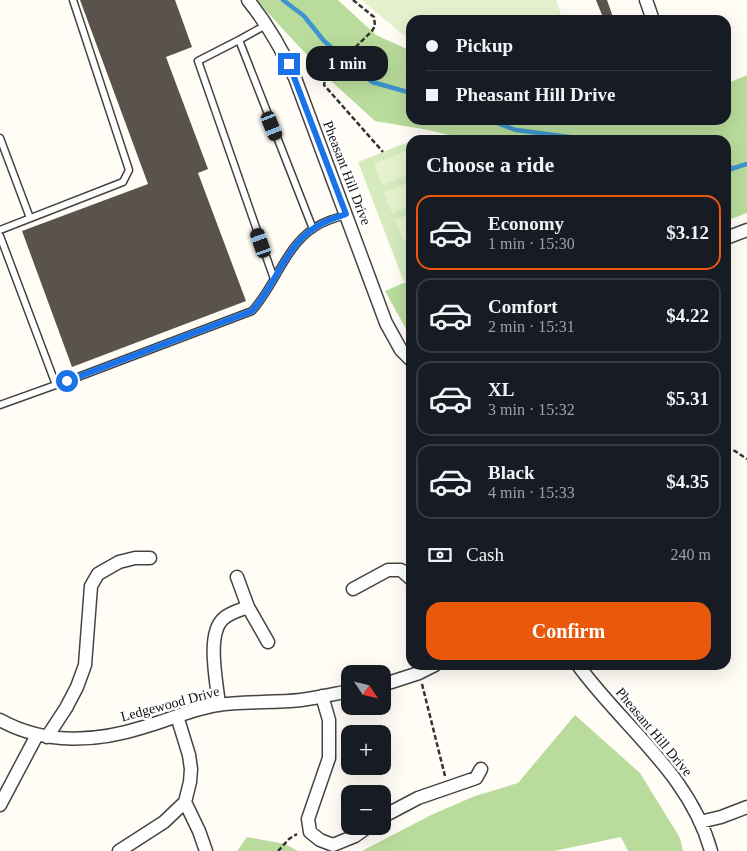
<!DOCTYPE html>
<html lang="en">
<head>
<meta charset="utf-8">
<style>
	body { margin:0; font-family:"Times New Roman",serif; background:#20242c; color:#f1f3f6; height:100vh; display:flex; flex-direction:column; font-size:19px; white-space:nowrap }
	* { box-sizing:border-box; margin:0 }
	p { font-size:16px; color:#9ea1a6 }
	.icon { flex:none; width:28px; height:28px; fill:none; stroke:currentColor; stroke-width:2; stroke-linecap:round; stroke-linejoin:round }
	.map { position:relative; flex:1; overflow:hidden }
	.drawer { position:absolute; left:406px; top:135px; width:325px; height:535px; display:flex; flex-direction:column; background:#171b24; border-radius:15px; box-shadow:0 5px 20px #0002 }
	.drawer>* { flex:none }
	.hud { position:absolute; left:406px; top:15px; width:325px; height:110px; border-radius:15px; box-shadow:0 5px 20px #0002; display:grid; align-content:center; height:110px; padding:0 20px; background:#171b24 }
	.needle { width:32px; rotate:125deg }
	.controls { position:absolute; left:341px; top:665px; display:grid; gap:10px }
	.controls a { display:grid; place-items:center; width:50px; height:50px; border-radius:10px; background:#171b24; box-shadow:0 5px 20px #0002; font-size:25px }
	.end { position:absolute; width:22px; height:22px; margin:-11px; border:6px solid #1a73e8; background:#fff; box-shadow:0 0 0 2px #fff }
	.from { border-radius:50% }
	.bubble { position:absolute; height:35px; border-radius:15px; background:#171b24; box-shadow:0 5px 20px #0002; font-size:16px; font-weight:600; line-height:35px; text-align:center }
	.car { position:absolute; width:15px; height:30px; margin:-15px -8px; border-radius:6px; box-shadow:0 0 4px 1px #0007; background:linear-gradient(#222 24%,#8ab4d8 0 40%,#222 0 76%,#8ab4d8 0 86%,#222 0) }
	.hud b { display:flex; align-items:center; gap:18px; height:48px; font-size:19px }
	.hud b+b { border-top:1px solid #363941 }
	.hud i { width:12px; height:12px; background:#f1f3f6 }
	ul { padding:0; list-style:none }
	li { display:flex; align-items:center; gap:15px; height:75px; margin:0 10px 8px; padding:0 10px; border:2px solid #363941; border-radius:15px }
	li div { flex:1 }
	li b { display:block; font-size:19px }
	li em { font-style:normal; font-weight:600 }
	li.active { border-color:#ea580c }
	li>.icon { width:45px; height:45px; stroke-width:1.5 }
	h2 { padding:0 20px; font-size:22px; line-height:60px }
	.pay { display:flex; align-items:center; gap:12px; height:55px; padding:0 20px; font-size:19px }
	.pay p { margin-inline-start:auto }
	.button { display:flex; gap:10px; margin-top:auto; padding:10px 20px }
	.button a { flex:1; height:58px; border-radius:15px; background:#ea580c; color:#fff; font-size:20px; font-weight:600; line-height:58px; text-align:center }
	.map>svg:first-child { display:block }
</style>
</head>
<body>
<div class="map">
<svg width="747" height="851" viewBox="0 0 747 851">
	<rect width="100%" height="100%" fill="#fffdf5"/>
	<path fill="#d5ebbd" d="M 411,141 L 411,280 L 404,282 L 358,162 Z"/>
	<path fill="#b9dc9c" d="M 256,0 L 338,0 L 376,35 L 411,51 L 411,120 L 726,120 L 726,84 L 747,75 L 747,213 L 726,221 L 726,140 L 468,140 L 429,130 L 375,121 L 330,80 Z
		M 411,280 L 411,338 L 385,291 Z
		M 575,715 L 640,773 L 680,838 L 683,851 L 628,851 L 621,837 L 554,851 L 362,851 L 431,815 L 475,796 L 518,783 Z
		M 247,837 L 285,844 L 298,851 L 237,851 Z"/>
	<path fill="#e6f2cf" d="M 361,0 L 556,0 L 563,20 L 411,20 L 411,41 Z
		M 411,149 L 411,174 L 382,185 L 374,164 Z
		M 411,182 L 411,206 L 392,213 L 384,192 Z
		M 411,214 L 411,238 L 403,241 L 395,220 Z"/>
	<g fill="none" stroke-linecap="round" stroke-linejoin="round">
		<path stroke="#3f96cf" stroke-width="4.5" d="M 283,0 L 304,16 L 324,41 L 372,82 L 411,93
			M 489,120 L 516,130 L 592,140
			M 726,159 L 731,169 L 747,164"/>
	</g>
	<path fill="#5a524d" d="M 80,0 L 175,0 L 192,47 L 166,57 L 208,169 L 198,173 L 246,301 L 72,367 L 22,231 L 148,184 Z
		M 596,0 L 607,0 L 614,20 L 604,20 Z"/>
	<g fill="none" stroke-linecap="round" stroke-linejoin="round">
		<g stroke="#444" stroke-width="9">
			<path id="lane" d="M 266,25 L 239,40 L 313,229
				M 239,40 L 198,61 L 274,279
				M 0,138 L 30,218
				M 0,230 L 123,182 L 129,170 L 73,0
				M 0,236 L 56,385
				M 0,405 L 78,377 L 252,311 C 275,286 285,247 314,228 C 324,221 335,218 346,215"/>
		</g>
		<g stroke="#444" stroke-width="15">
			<path id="street" d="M 248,0 C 268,25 282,49 295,78 L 386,323 L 401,350 L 411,360
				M 646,0 L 653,20
				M 726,238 L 747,230
				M 237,577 L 248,607 L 268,642
				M 353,589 L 388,570 L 401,570 L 411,579
				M 578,665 C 623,727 690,774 711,851
				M 382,685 L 419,673 L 435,665
				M 322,696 L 329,720 L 329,758 L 308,819 L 310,832 L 320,840 L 333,845 L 355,836 L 369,826
				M 219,705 C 217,683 206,635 223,619 C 229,613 240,610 248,607
				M 0,720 C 45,745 97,742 144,727 C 169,720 192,709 217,705 C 245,701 273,703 301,700 C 317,698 334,694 350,691
				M 47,737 L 66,708 L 77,687 L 85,665 L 91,586 L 98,574 L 119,562 L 135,558 L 150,558
				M 185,802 L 199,831 L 206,851
				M 0,805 L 37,735
				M 382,817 L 418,798 L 476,778 L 481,769
				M 700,822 L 721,817 L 747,807
				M 119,851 L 164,822 L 185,802 L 190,782 L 191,769 L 189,755 L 177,716"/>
		</g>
		<path stroke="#333" stroke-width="2.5" stroke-dasharray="5 2.5" stroke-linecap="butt" d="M 353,0 L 374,17 L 375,26 L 372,31 L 326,76 L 324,85 L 383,152
			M 726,449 L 735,451 L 747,459
			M 422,684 L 445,776
			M 278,851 L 289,839 L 297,834"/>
		<use href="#lane" stroke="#fff" stroke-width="6"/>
		<use href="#street" stroke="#fff" stroke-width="12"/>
	</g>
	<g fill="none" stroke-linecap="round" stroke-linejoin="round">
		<path stroke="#1a73e8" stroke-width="6" d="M 67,381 L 252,311 C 275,286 285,247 314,228 C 324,221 335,218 346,214 L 289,64"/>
	</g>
	<g text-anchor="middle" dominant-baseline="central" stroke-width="5" stroke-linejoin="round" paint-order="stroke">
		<g font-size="14" fill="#111" stroke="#fff">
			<text transform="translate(347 173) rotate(69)">Pheasant Hill Drive</text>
			<text transform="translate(170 704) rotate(-15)">Ledgewood Drive</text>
			<text transform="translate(654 732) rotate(50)">Pheasant Hill Drive</text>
		</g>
	</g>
</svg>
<div class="controls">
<a><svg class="needle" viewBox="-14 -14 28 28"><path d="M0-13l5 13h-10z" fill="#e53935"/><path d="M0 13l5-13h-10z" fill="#9ea1a6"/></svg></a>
<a>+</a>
<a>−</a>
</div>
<i class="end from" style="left:67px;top:381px"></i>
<i class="end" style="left:289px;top:64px"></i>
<div class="bubble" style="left:306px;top:46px;width:82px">1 min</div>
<i class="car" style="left:272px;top:126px;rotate:158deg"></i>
<i class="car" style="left:261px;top:243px;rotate:341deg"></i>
<div class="hud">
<b><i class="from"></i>Pickup</b>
<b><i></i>Pheasant Hill Drive</b>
</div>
<section class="drawer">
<h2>Choose a ride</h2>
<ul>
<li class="active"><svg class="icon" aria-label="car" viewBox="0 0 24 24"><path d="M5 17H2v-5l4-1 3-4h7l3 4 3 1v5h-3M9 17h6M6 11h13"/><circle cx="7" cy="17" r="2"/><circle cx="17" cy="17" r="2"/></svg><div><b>Economy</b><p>1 min · 15:30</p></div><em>$3.12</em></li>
<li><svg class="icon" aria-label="car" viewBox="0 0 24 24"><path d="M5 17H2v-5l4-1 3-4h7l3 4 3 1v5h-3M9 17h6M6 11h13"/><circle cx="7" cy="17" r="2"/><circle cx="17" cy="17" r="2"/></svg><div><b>Comfort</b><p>2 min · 15:31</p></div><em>$4.22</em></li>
<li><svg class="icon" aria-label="car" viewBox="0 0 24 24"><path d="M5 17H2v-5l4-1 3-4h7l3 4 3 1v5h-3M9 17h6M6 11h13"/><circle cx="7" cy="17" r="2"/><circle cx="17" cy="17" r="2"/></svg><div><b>XL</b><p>3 min · 15:32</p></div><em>$5.31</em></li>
<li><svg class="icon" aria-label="car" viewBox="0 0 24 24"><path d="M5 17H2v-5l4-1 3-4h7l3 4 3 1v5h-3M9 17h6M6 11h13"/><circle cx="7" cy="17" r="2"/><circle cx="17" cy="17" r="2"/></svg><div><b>Black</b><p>4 min · 15:33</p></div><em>$4.35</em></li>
</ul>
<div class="pay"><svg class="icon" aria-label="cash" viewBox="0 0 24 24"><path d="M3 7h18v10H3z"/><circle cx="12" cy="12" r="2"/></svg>Cash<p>240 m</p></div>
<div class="button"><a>Confirm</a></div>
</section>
</div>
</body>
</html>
